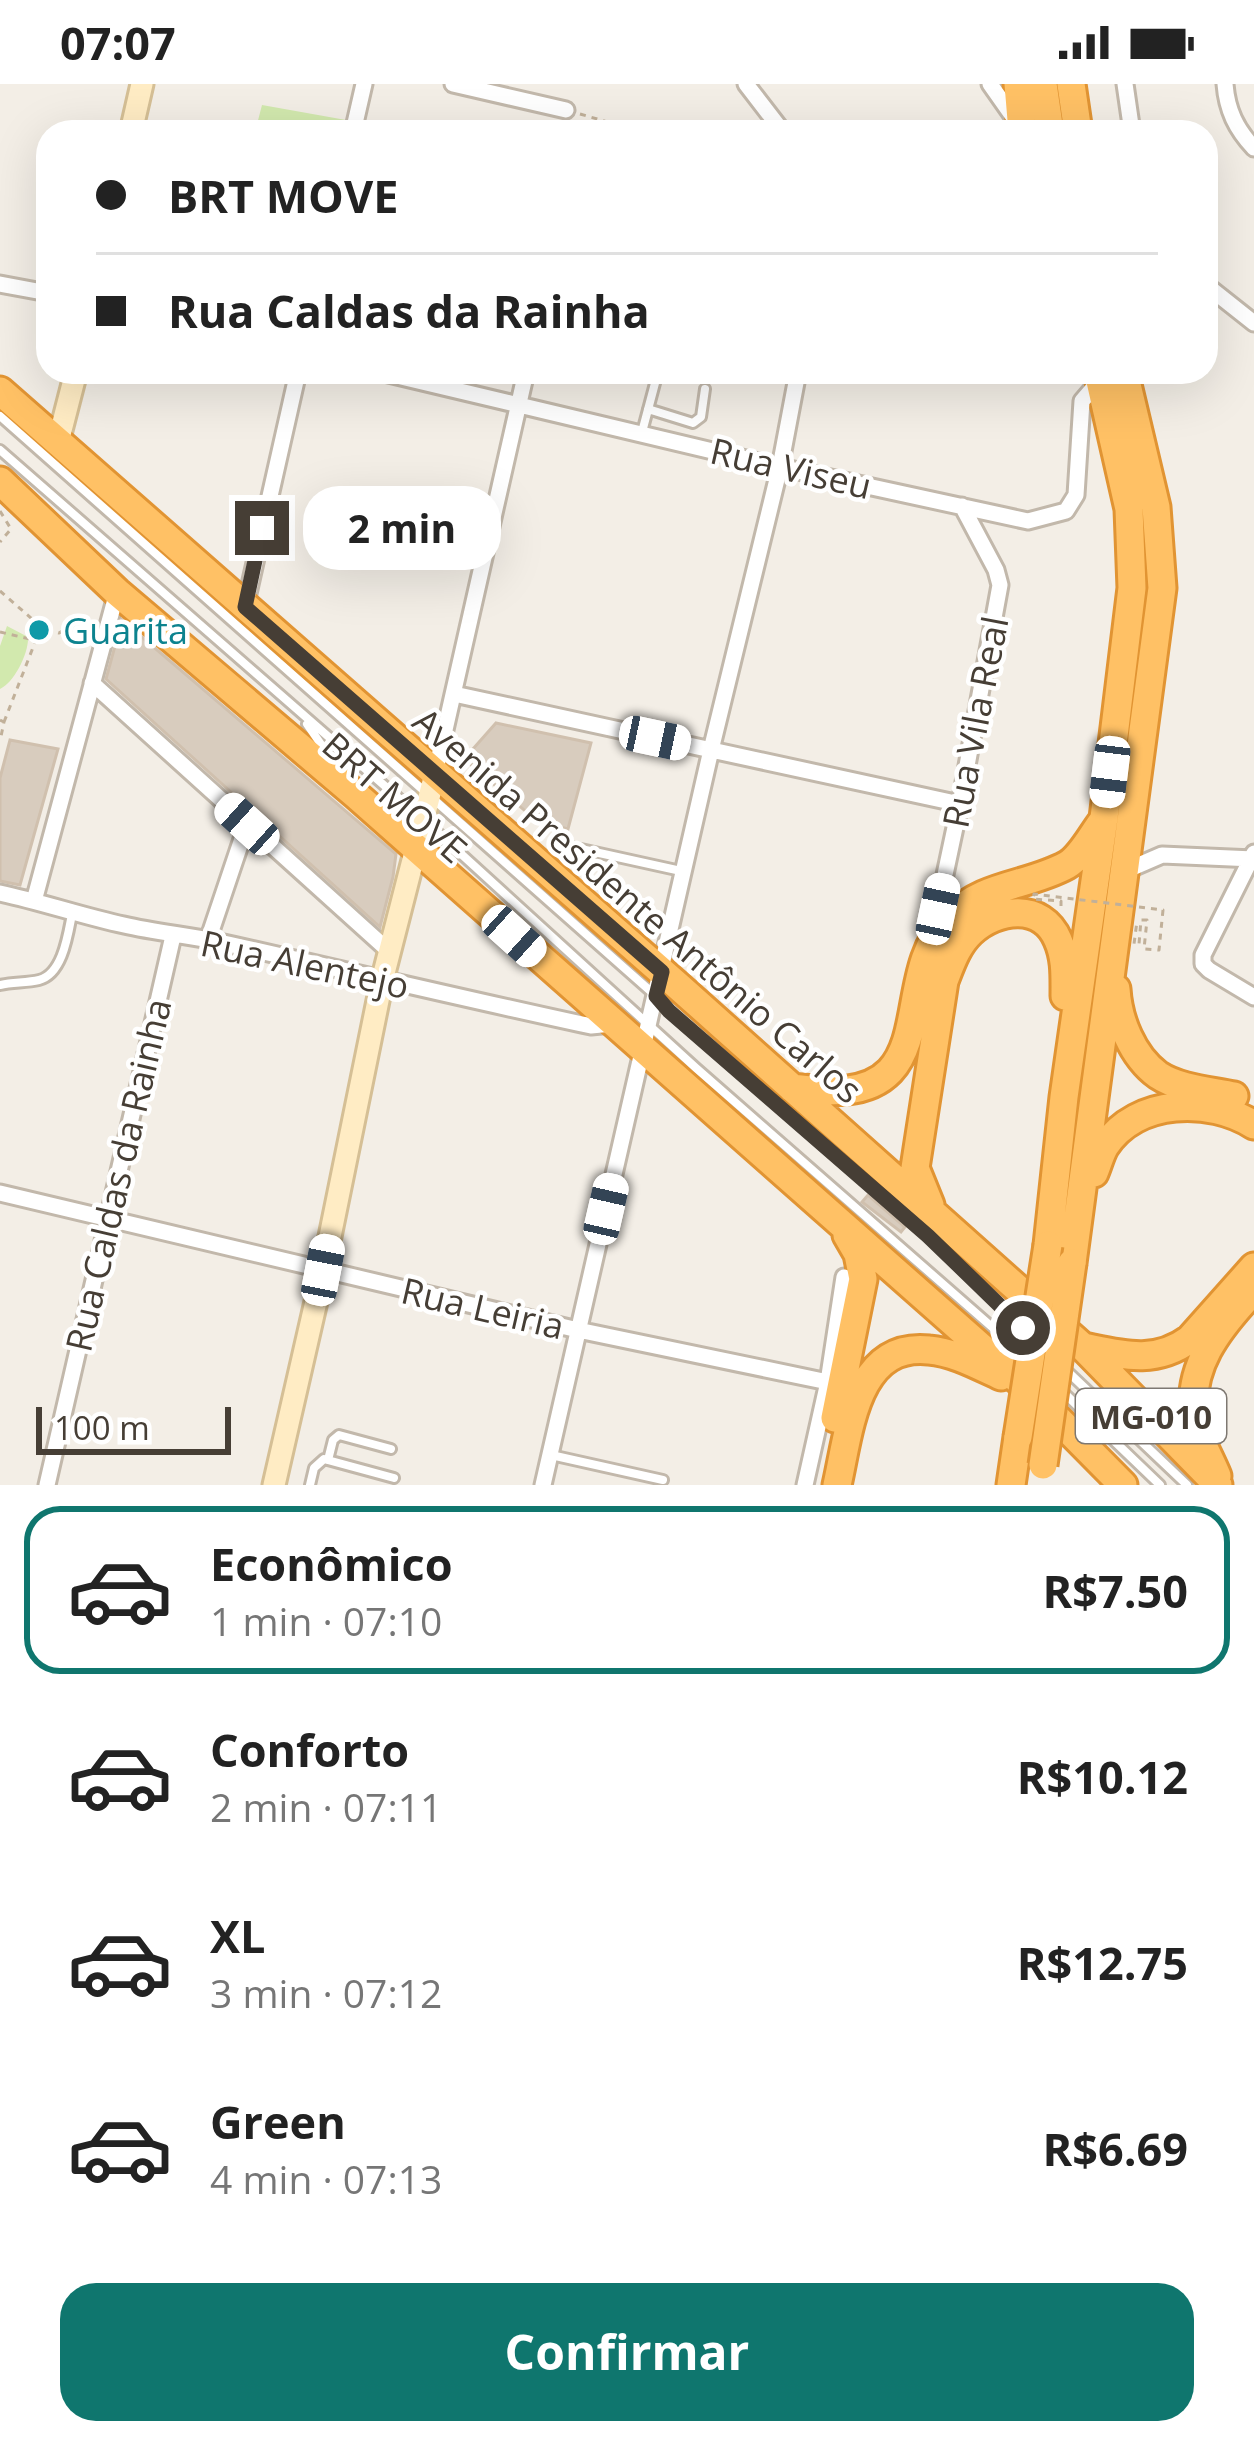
<!DOCTYPE html>
<html lang="pt">
<head>
<meta charset="utf-8">
<style>
	body { margin:0; font-family:"Open Sans",sans-serif; background:#f2f2f2; color:#222; height:100vh; display:flex; flex-direction:column; font-size:45px; white-space:nowrap }
	* { box-sizing:border-box; margin:0 }
	p { font-size:39px; color:#767676 }
	.icon { flex:none; width:66px; height:66px; fill:none; stroke:currentColor; stroke-width:2; stroke-linecap:round; stroke-linejoin:round }
	.map { position:relative; height:1401px; overflow:hidden }
	.side { display:flex; flex-direction:column; background:#fff; flex:1 }
	.side>* { flex:none }
	.guide { position:absolute; left:36px; top:36px; width:1182px; height:264px; border-radius:36px; box-shadow:0 12px 48px #0002; display:grid; align-content:center; height:264px; padding:0 60px; background:#fff }
	.scale { position:absolute; left:36px; bottom:30px; width:195px; box-sizing:border-box; padding-left:12px; border:6px solid #463e35; border-top:0; font-size:33px; line-height:42px; white-space:nowrap; color:#463e35; -webkit-text-stroke:9px #fff; paint-order:stroke }
	.end { position:absolute; width:54px; height:54px; margin:-27px; border:15px solid #463e35; background:#fff; box-shadow:0 0 0 6px #fff }
	.from { border-radius:50% }
	.bubble { position:absolute; height:84px; border-radius:36px; background:#fff; box-shadow:0 12px 48px #0002; font-size:39px; font-weight:700; line-height:84px; text-align:center }
	.car { position:absolute; width:36px; height:72px; margin:-36px -18px; border-radius:15px; box-shadow:0 0 9px 3px #0007; background:linear-gradient(#fff 24%,#345 0 40%,#fff 0 76%,#345 0 86%,#fff 0) }
	.guide b { display:flex; align-items:center; gap:42px; height:114px; font-size:45px }
	.guide b+b { border-top:3px solid #e0e0e0 }
	.guide i { width:30px; height:30px; background:#222 }
	ul { padding:21px 0 0; list-style:none }
	li { display:flex; align-items:center; gap:36px; height:168px; margin:0 24px 18px; padding:0 36px; border:6px solid transparent; border-radius:36px }
	li div { flex:1 }
	li b { display:block; font-size:45px }
	li em { font-style:normal; font-weight:700 }
	li.current { border-color:#0f766e }
	li>.icon { width:108px; height:108px; stroke-width:1.5 }
	.button { display:flex; gap:24px; margin-top:auto; padding:24px 60px }
	.button a { flex:1; height:138px; border-radius:36px; background:#0f766e; color:#fff; font-size:48px; font-weight:700; line-height:138px; text-align:center }
	.status { display:flex; justify-content:space-between; align-items:center; height:84px; padding:0 60px; background:#fff; direction:ltr }
	.status svg { height:33px; fill:currentColor }
	.map>svg:first-child { display:block }
</style>
</head>
<body>
<div class="status"><b>07:07</b><svg viewBox="0 0 49 12"><path d="M0 12V9h3v3zM5 12V6h3v6zM10 12V3h3v9zM15 12V0h3v12zM26 1h20v11H26zM47 4h2v5h-2z"/></svg></div>
<div class="map">
<svg width="1254" height="1401" viewBox="0 0 1254 1401">
	<rect width="100%" height="100%" fill="#f3eee6"/>
	<path fill="#d2e9ae" d="M 262,21 L 346,36 L 343,48 L 255,48 Z
		M 7,542 L 28,553 C 29,569 14,599 0,605 L 0,562 Z"/>
	<path fill="#d8ccbe" stroke="#d0c0ae" stroke-width="3" d="M 122,536 L 396,770 L 393,793 L 380,843 L 106,595 Z
		M 496,639 L 591,659 L 568,745 L 537,737 L 464,675 Z
		M 10,656 L 58,665 L 20,801 L 0,797 L 0,694 Z
		M 868,1111 L 905,1143 L 901,1148 L 862,1118 Z"/>
	<g fill="none" stroke-linecap="round" stroke-linejoin="round">
		<g stroke="#c2b8ab" stroke-width="14">
			<path id="lane" d="M 648,325 L 693,339 L 701,333 L 705,305
				M 0,332 L 656,912 L 669,927 L 928,1152 L 1025,1246
				M 642,348 L 658,288
				M 0,366 L 425,737 L 696,984 L 1024,1271
				M 307,640 L 329,672
				M 572,763 L 681,787
				M 0,901 C 13,898 26,899 39,896 C 63,890 68,850 72,830
				M 1066,1286 L 1187,1401
				M 1061,1306 L 1160,1401
				M 551,1371 L 663,1396
				M 328,1376 L 333,1356 L 339,1351 L 391,1365
				M 310,1401 L 314,1384 L 324,1375 L 394,1394"/>
		</g>
		<g stroke="#c2b8ab" stroke-width="21">
			<path id="street" d="M 453,0 L 566,26
				M 746,0 L 783,48
				M 990,0 L 1016,37
				M 1125,0 L 1132,48
				M 1225,0 C 1227,26 1236,45 1254,64
				M 353,48 L 364,0
				M 0,200 L 48,209
				M 1206,201 L 1254,239
				M 380,288 L 780,383 L 1028,437 L 1066,427 L 1076,411 L 1082,317 L 1100,296
				M 245,523 L 298,288
				M 92,599 L 390,868
				M 454,610 L 960,720
				M 435,690 L 526,288
				M 1254,769 L 1203,871 L 1203,880 L 1209,886 L 1254,913
				M 1125,787 L 1162,771 L 1254,775
				M 0,809 C 42,818 82,832 124,841 C 154,848 185,851 215,857 C 340,885 465,915 591,942 L 612,940
				M 34,817 L 117,508
				M 933,847 L 960,720 L 1000,501 L 996,486 L 962,422
				M 208,856 L 247,740
				M 0,1109 L 578,1246 L 828,1298
				M 47,1401 L 173,852
				M 543,1401 L 711,666 L 780,383 L 798,288
				M 805,1401 L 828,1298 L 844,1193"/>
		</g>
		<g stroke="#d5bf95" stroke-width="27">
			<path id="secondary" d="M 131,48 L 142,0
				M 58,358 L 76,288
				M 274,1401 L 323,1187 L 382,897 L 435,690"/>
		</g>
		<g stroke="#e19433" stroke-width="33">
			<path id="highway" d="M 1018,0 L 1022,48
				M 1043,0 L 1050,48
				M 1071,0 L 1078,48
				M 0,307 L 678,902 L 1083,1263 L 1218,1401
				M 0,397 L 117,508 L 356,711 L 1025,1302 L 1123,1401
				M 1116,905 C 1118,936 1132,972 1158,991 C 1179,1005 1210,1007 1234,1012
				M 792,1004 C 824,1007 865,1013 890,987 C 924,951 905,879 950,834 C 984,799 1027,803 1067,781 C 1081,773 1092,751 1102,738
				M 1094,1089 C 1098,1080 1100,1070 1105,1062 C 1137,1014 1210,1013 1254,1041
				M 930,1121 L 915,1084 L 944,897 C 951,879 957,861 971,848 C 997,824 1042,818 1058,856 C 1066,874 1065,892 1065,912
				M 1048,1161 L 1064,1013 L 1104,734 L 1132,504 L 1129,425 L 1098,288
				M 1072,1179 L 1162,504 L 1156,423 L 1124,288
				M 1083,1263 C 1122,1271 1155,1281 1190,1255 L 1254,1183
				M 835,1334 L 863,1195 L 858,1170 L 847,1151
				M 1217,1392 C 1210,1375 1199,1356 1195,1339 C 1185,1284 1219,1243 1254,1206
				M 837,1401 C 849,1349 855,1258 929,1266 C 954,1268 979,1282 1001,1292
				M 1011,1401 L 1018,1353"/>
		</g>
		<path stroke="#c1b099" stroke-width="3" stroke-dasharray="6 6" stroke-linecap="butt" d="M 580,30 L 642,48
			M 0,427 L 11,445 L 0,458
			M 0,507 L 39,541
			M 0,548 L 34,556
			M 0,636 L 4,638 L 0,657
			M 4,638 L 41,543 L 59,549 L 74,540 L 92,552"/>
		<use href="#lane" stroke="#fff" stroke-width="8"/>
		<use href="#street" stroke="#fff" stroke-width="15"/>
		<use href="#secondary" stroke="#ffecc4" stroke-width="21"/>
		<use href="#highway" stroke="#ffc165" stroke-width="27"/>
		<g stroke="#e19433" stroke-width="33" stroke-linecap="butt">
			<path id="highway-bridge" d="M 1018,1353 L 1048,1161
				M 1043,1381 L 1072,1179"/>
		</g>
		<path stroke="#c1b099" stroke-width="3" stroke-dasharray="6 6" stroke-linecap="butt" d="M 1061,822 L 1061,817 L 1033,815 L 1034,810 L 1163,826 L 1159,866 L 1144,865 L 1147,836 L 1141,836 L 1139,860 L 1134,860 L 1137,837"/>
		<use href="#highway-bridge" stroke="#ffc165" stroke-width="27"/>
	</g>
	<g fill="none" stroke-linecap="round" stroke-linejoin="round">
		<path stroke="#463e35" stroke-width="15" d="M 262,444 L 245,523 L 662,888 L 656,912 L 669,927 L 928,1152 L 1023,1244"/>
	</g>
	<circle fill="#0f9aa8" stroke="#fff" stroke-width="4.5" cx="39" cy="546" r="12"/>
	<g text-anchor="middle" dominant-baseline="central" stroke-width="9" stroke-linejoin="round" paint-order="stroke">
		<rect fill="#fff" stroke="#7e7872" stroke-width="3" x="1076" y="1305" width="150" height="54" rx="9"/>
		<g font-size="33" font-weight="bold" fill="#463e35">
			<text x="1151" y="1332">MG-010</text>
		</g>
		<g font-size="36" fill="#463e35" stroke="#fff">
			<text transform="translate(791 384) rotate(13)">Rua Viseu</text>
			<text transform="translate(975 638) rotate(-79)">Rua Vila Real</text>
			<text transform="translate(395 713) rotate(41)">BRT MOVE</text>
			<text transform="translate(638 821) rotate(41)">Avenida Presidente Antônio Carlos</text>
			<text transform="translate(305 880) rotate(12)">Rua Alentejo</text>
			<text transform="translate(118 1091) rotate(-77)">Rua Caldas da Rainha</text>
			<text transform="translate(483 1224) rotate(13)">Rua Leiria</text>
		</g>
		<g font-size="36" fill="#0d838f" stroke="#fff" text-anchor="start">
			<text x="63" y="546">Guarita</text>
		</g>
	</g>
</svg>
<div class="scale">100 m</div>
<i class="end from" style="left:1023px;top:1244px"></i>
<i class="end" style="left:262px;top:444px"></i>
<div class="bubble" style="left:303px;top:402px;width:198px">2 min</div>
<i class="car" style="left:655px;top:654px;rotate:102deg"></i>
<i class="car" style="left:1110px;top:688px;rotate:187deg"></i>
<i class="car" style="left:247px;top:740px;rotate:312deg"></i>
<i class="car" style="left:938px;top:825px;rotate:12deg"></i>
<i class="car" style="left:514px;top:852px;rotate:132deg"></i>
<i class="car" style="left:606px;top:1125px;rotate:13deg"></i>
<i class="car" style="left:323px;top:1186px;rotate:11deg"></i>
<div class="guide">
<b><i class="from"></i>BRT MOVE</b>
<b><i></i>Rua Caldas da Rainha</b>
</div>
</div>
<section class="side">
<ul>
<li class="current"><svg class="icon" aria-label="car" viewBox="0 0 24 24"><path d="M5 17H2v-5l4-1 3-4h7l3 4 3 1v5h-3M9 17h6M6 11h13"/><circle cx="7" cy="17" r="2"/><circle cx="17" cy="17" r="2"/></svg><div><b>Econômico</b><p>1 min · 07:10</p></div><em>R$7.50</em></li>
<li><svg class="icon" aria-label="car" viewBox="0 0 24 24"><path d="M5 17H2v-5l4-1 3-4h7l3 4 3 1v5h-3M9 17h6M6 11h13"/><circle cx="7" cy="17" r="2"/><circle cx="17" cy="17" r="2"/></svg><div><b>Conforto</b><p>2 min · 07:11</p></div><em>R$10.12</em></li>
<li><svg class="icon" aria-label="car" viewBox="0 0 24 24"><path d="M5 17H2v-5l4-1 3-4h7l3 4 3 1v5h-3M9 17h6M6 11h13"/><circle cx="7" cy="17" r="2"/><circle cx="17" cy="17" r="2"/></svg><div><b>XL</b><p>3 min · 07:12</p></div><em>R$12.75</em></li>
<li><svg class="icon" aria-label="car" viewBox="0 0 24 24"><path d="M5 17H2v-5l4-1 3-4h7l3 4 3 1v5h-3M9 17h6M6 11h13"/><circle cx="7" cy="17" r="2"/><circle cx="17" cy="17" r="2"/></svg><div><b>Green</b><p>4 min · 07:13</p></div><em>R$6.69</em></li>
</ul>
<div class="button"><a>Confirmar</a></div>
</section>
</body>
</html>
